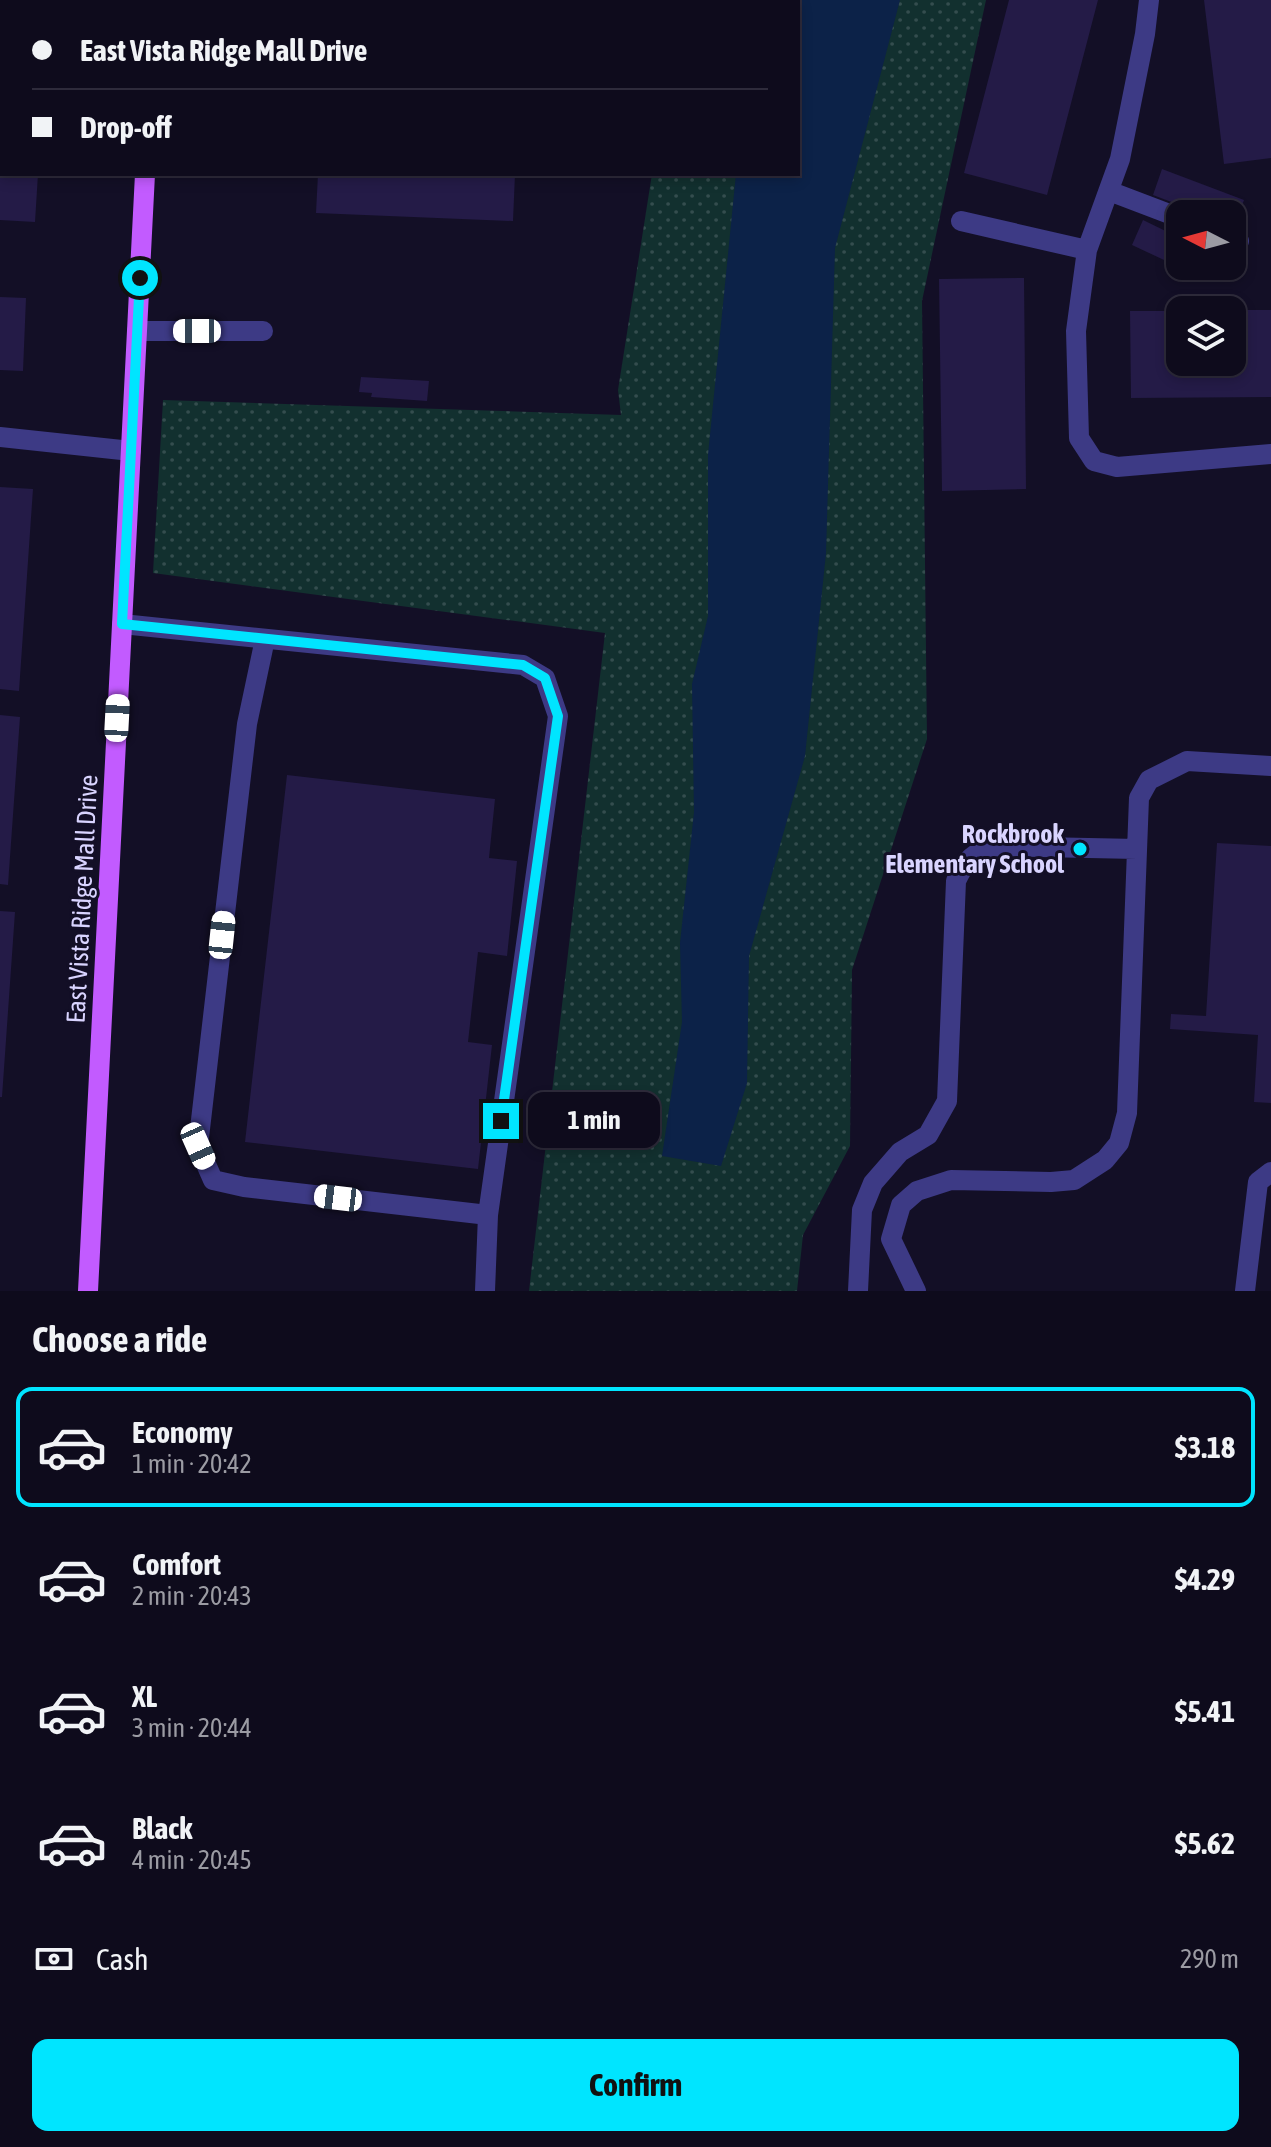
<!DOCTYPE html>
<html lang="en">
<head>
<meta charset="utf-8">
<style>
	body { margin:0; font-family:"Asap Condensed",sans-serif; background:#171425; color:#f1f3f6; height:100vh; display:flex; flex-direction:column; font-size:30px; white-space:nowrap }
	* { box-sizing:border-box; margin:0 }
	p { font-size:26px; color:#9b9ba3 }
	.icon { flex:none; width:44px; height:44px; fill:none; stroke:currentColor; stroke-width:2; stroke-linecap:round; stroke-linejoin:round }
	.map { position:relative; height:1291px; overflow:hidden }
	.sheet { display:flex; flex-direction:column; background:#0e0b1c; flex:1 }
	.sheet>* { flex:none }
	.hud { position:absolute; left:0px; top:0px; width:800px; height:176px; box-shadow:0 4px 12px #0003,0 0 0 2px #2e2b3b; display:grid; align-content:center; height:176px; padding:0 32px; background:#0e0b1c }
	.needle { width:52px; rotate:276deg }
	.fabs { position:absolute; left:1166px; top:200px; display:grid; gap:16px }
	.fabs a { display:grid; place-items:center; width:80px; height:80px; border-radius:16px; background:#0e0b1c; box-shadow:0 4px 12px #0003,0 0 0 2px #2e2b3b; font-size:40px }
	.end { position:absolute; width:36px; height:36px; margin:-18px; border:10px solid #00e5ff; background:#111; box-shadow:0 0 0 4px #111 }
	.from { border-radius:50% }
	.bubble { position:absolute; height:56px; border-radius:16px; background:#0e0b1c; box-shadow:0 4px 12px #0003,0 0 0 2px #2e2b3b; font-size:26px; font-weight:700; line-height:56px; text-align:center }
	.car { position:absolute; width:24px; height:48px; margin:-24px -12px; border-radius:10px; box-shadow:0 0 6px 2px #0007; background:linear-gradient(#fff 24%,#345 0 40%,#fff 0 76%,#345 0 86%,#fff 0) }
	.hud b { display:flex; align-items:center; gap:28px; height:76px; font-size:30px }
	.hud b+b { border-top:2px solid #2e2b3b }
	.hud i { width:20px; height:20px; background:#f1f3f6 }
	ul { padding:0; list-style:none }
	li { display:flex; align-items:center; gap:24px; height:120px; margin:0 16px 12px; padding:0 16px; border:4px solid transparent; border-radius:16px }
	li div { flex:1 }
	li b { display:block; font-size:30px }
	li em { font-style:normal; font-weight:700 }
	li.current { border-color:#00e5ff }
	li>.icon { width:72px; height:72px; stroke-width:1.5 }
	h2 { padding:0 32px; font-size:36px; line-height:96px }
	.pay { display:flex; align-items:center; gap:20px; height:88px; padding:0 32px; font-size:30px }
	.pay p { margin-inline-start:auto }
	.button { display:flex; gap:16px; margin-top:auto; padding:16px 32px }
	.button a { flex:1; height:92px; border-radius:16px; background:#00e5ff; color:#111; font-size:32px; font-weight:700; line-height:92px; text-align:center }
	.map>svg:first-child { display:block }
</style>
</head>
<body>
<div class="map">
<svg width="1271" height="1291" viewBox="0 0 1271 1291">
	<defs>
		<pattern id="grass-dots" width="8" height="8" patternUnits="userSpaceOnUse" patternTransform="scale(2)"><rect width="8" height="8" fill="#12302f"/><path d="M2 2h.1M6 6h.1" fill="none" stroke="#344d4e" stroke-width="1.8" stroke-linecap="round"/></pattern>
	</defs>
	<rect width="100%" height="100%" fill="#130f26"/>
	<path fill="url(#grass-dots)" d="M 681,0 L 986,0 L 922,301 L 927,739 L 852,970 L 850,1146 L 803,1235 L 797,1291 L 529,1291 L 605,633 L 153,573 L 163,400 L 621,415 L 618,390 L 652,174 L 798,174 L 798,2 L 681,2 Z"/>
	<path fill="#0c2248" d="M 767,0 L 900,0 L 835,248 L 826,553 L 805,756 L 749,956 L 747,1083 L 721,1166 L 662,1156 L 682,1022 L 680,943 L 694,812 L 692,684 L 708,616 L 708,455 L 736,174 L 798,174 L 798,2 L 766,2 Z"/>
	<path fill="#241b47" d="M 1009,0 L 1098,0 L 1047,195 L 964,173 Z
		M 1204,0 L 1271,0 L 1271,158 L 1224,164 Z
		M 1162,169 L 1244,200 L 1232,231 L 1232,214 L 1203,214 L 1153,195 Z
		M 0,174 L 38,174 L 35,222 L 0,220 Z
		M 318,174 L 515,174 L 513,221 L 316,213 Z
		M 1143,220 L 1180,238 L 1180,266 L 1216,266 L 1209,281 L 1132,245 Z
		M 1024,278 L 1026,489 L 942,491 L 939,279 Z
		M 0,297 L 26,298 L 23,371 L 0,370 Z
		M 1232,310 L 1271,310 L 1271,397 L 1131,398 L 1130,311 L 1180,311 L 1180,362 L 1232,362 Z
		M 361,377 L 429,381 L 427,401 L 371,397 L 372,393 L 359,392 Z
		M 0,487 L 33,489 L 19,691 L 0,689 Z
		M 0,715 L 20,717 L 8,885 L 0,884 Z
		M 287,775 L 495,799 L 489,858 L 517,861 L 507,956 L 478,952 L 468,1042 L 492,1045 L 478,1169 L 245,1142 Z
		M 1217,843 L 1271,846 L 1271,1103 L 1254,1102 L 1258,1035 L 1170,1029 L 1171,1014 L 1206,1016 Z
		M 0,911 L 15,912 L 2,1097 L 0,1097 Z"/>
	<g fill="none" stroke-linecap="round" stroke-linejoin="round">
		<path stroke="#3d3a85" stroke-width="20" d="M 36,0 L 36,2
			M 1149,0 L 1145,34 L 1120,159 L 1087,250 L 1076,331 L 1079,438 L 1094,461 L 1117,467 L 1271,454
			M 0,58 L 2,58
			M 1109,191 L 1180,218
			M 961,221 L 1087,250
			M 1232,238 L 1239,241
			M 137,331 L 263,331
			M 0,437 L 131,451
			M 122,624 L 523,665 L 545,678 L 558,716 L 488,1215 L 485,1291
			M 265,639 L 247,724 L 198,1146 L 213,1180 L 244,1187 L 488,1215
			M 858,1291 L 862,1210 L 873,1183 L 900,1152 L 928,1135 L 947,1101 L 956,881 C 967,858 972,853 997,846 L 1137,849
			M 916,1291 L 891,1239 L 901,1205 L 917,1191 L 951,1180 L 1051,1182 L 1074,1180 L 1105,1160 L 1119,1143 L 1127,1113 L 1139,798 L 1149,780 L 1187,761 L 1271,766
			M 1245,1291 L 1258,1182 L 1271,1172"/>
		<path stroke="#c25bff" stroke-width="20" d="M 151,2 L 151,0
			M 88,1291 L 145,174"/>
	</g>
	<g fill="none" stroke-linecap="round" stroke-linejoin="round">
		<path stroke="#00e5ff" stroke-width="10" d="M 140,278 L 122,624 L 523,665 L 545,678 L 558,716 L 501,1121"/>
	</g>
	<circle fill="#00e5ff" stroke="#130f26" stroke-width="3" cx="1080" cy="849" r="8"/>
	<g text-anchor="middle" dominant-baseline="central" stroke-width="6" stroke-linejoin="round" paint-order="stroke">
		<g font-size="26" font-weight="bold" fill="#d9d4ff" stroke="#130f26" text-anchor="end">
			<text x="1064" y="834">Rockbrook<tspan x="1064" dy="30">Elementary School</tspan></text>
		</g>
		<g font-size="26" fill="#d9d4ff" stroke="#130f26">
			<text transform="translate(82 899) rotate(-87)">East Vista Ridge Mall Drive</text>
		</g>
	</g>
</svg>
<div class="fabs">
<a><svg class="needle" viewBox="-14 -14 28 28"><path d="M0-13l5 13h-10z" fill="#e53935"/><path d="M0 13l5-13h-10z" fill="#9b9ba3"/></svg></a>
<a><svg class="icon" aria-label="layers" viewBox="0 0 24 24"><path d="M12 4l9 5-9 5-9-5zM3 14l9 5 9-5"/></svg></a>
</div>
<i class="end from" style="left:140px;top:278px"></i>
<i class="end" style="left:501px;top:1121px"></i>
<div class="bubble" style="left:528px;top:1092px;width:132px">1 min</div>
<i class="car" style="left:197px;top:331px;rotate:270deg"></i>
<i class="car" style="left:117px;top:718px;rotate:3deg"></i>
<i class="car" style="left:222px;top:935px;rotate:6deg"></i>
<i class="car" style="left:198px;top:1146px;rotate:156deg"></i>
<i class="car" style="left:338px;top:1198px;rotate:277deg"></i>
<div class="hud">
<b><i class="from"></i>East Vista Ridge Mall Drive</b>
<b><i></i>Drop-off</b>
</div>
</div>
<section class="sheet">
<h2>Choose a ride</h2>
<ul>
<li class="current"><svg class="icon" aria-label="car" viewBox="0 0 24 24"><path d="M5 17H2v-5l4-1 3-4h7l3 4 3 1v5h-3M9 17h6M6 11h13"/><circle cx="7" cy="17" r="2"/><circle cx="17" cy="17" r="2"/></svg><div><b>Economy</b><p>1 min · 20:42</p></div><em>$3.18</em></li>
<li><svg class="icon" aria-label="car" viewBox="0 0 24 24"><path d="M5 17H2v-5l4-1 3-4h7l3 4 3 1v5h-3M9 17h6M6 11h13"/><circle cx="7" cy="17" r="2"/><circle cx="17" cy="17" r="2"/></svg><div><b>Comfort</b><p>2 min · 20:43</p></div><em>$4.29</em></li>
<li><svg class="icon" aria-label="car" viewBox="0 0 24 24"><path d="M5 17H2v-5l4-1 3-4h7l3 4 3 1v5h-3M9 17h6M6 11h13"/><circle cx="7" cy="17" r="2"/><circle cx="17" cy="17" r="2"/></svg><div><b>XL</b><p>3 min · 20:44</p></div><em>$5.41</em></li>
<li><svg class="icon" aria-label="car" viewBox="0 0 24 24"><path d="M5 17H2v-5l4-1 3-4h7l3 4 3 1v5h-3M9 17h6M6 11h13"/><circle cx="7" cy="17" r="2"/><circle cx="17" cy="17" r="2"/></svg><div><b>Black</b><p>4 min · 20:45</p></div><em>$5.62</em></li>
</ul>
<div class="pay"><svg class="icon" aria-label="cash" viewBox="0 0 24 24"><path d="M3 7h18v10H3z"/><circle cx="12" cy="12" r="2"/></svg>Cash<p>290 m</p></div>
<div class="button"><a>Confirm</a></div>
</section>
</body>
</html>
